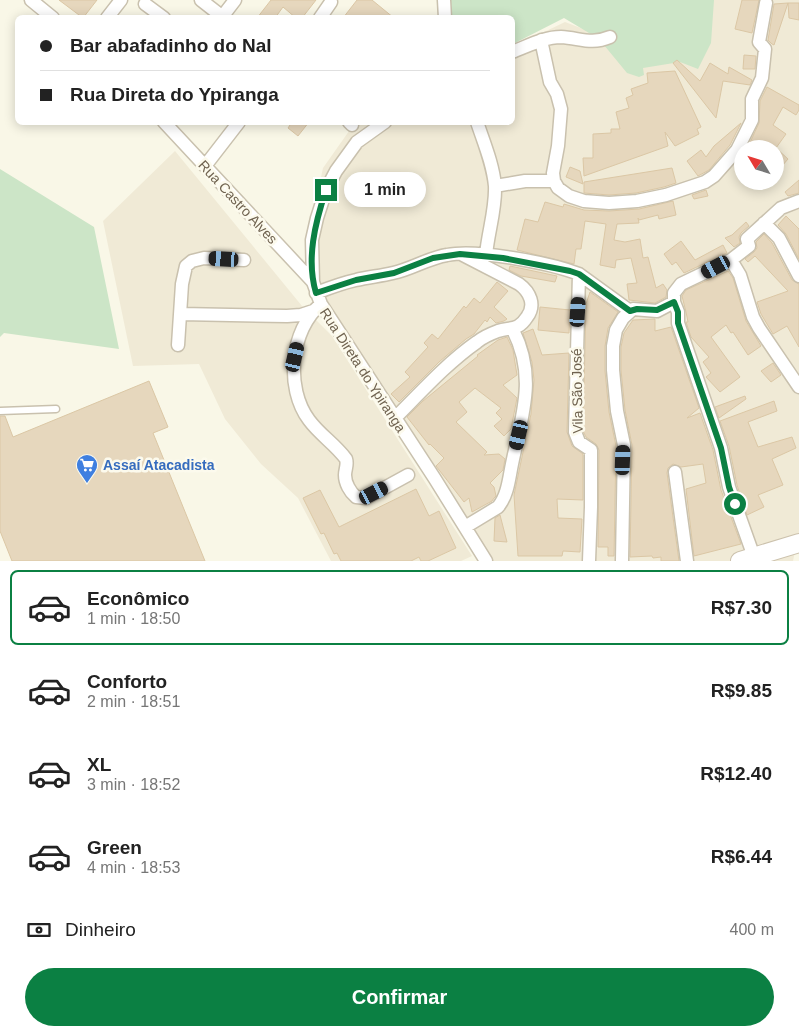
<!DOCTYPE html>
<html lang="pt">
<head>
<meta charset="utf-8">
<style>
	body { margin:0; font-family:Helvetica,sans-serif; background:#f2f2f2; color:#222; height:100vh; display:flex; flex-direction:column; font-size:19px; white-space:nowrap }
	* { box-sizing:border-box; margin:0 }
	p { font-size:16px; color:#767676 }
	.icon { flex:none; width:28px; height:28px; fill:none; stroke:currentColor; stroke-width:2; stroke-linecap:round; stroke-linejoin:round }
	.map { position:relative; height:561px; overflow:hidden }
	.drawer { display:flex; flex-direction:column; background:#fff; flex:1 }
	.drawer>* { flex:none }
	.hud { position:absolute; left:15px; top:15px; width:500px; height:110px; border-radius:8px; box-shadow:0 2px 12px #0003; display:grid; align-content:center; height:110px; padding:0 25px; background:#fff }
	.needle { width:32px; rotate:308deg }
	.tools { position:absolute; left:734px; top:140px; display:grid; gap:10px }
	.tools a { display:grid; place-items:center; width:50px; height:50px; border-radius:50%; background:#fff; box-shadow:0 2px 12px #0003; font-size:25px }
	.end { position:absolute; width:22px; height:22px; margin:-11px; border:6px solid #0b8043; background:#fff; box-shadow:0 0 0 2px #fff }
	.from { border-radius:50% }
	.bubble { position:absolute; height:35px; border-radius:18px; background:#fff; box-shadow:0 2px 12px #0003; font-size:16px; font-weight:600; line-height:35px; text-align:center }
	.car { position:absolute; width:15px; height:30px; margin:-15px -8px; border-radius:6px; box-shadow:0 0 4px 1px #0007; background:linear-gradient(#222 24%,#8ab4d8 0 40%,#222 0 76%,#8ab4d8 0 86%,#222 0) }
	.hud b { display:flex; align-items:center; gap:18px; height:48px; font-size:19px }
	.hud b+b { border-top:1px solid #e0e0e0 }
	.hud i { width:12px; height:12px; background:#222 }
	ul { padding:9px 0 0; list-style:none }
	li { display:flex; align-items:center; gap:15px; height:75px; margin:0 10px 8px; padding:0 15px; border:2px solid transparent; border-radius:8px }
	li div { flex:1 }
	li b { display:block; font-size:19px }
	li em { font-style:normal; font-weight:600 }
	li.active { border-color:#0b8043 }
	li>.icon { width:45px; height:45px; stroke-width:1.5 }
	.pay { display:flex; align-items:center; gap:12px; height:55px; padding:0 25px; font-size:19px }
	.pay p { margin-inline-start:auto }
	.primary-button { display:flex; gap:10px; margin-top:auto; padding:10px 25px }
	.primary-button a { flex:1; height:58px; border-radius:30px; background:#0b8043; color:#fff; font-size:20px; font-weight:600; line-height:58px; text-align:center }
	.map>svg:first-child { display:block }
</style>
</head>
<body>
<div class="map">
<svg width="799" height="561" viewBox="0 0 799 561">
	<rect width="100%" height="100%" fill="#f9f7e7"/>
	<path fill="#f0ead6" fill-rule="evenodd" d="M 659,0 L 799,0 L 799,539 L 797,541 L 793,561 L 483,561 L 323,301 L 307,242 L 323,168 L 354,124 L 357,122 L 512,122 L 513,47 L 565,22 L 599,35 ZM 742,149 L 775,149 L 775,181 L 742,181 Z
		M 175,151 L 302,306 L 332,336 L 472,556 L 461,561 L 331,561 L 298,498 L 261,464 L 225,419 L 199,364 L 133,366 L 103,221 Z"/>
	<path fill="#cce5c7" d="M 448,0 L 714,0 L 711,43 L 698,69 L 680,62 L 643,68 L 644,75 L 639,77 L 627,73 L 599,39 L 564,18 L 513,44 L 512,18 L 450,17 Z
		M 0,169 L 94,227 L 119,349 L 4,333 L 0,337 Z"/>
	<path fill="#e6d7bd" stroke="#dbc7a5" d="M 59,0 L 97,0 L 83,18 Z
		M 271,0 L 316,0 L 302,18 L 296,18 L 283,7 L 275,18 L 257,18 Z
		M 357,0 L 372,0 L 394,18 L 343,18 Z
		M 742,0 L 759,0 L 752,33 L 735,29 Z
		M 788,3 L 799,3 L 799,20 L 789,18 Z
		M 788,3 L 774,45 L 772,44 L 768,40 L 774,4 Z
		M 744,55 L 756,56 L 755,69 L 743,69 Z
		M 677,60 L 700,81 L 710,63 L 728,74 L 729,67 L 752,80 L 750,85 L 723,81 L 716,118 L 673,63 Z
		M 675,71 L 701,127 L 697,129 L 699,134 L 675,146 L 665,132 L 668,146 L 584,176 L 583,158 L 593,158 L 593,134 L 611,133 L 611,129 L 620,129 L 616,112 L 629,108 L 626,98 L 633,95 L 631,89 L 648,83 L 647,73 Z
		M 767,87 L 799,105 L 799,110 L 796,115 L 783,107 L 773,125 L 786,134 L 776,148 L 788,159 L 775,174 L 775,149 L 747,149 L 759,123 L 760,101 Z
		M 292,122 L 309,122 L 298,136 L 288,128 Z
		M 741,123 L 730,145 L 709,170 L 698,176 L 687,161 L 701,150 L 706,157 L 714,146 Z
		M 570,167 L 580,171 L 583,184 L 566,177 Z
		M 672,168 L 676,183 L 664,187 L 636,193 L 609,195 L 584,193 L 584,182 Z
		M 799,180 L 799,193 L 788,196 L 785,192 Z
		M 706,190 L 708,196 L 694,199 L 692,195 Z
		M 673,201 L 676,215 L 659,219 L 658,215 L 639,220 L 638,218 L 639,223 L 617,224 L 614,240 L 625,242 L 640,239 L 643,258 L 648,257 L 656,288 L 663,284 L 667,290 L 666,297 L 655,303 L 629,300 L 627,284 L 637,283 L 631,258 L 616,260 L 615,268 L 600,265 L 606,224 L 585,221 L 581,249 L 576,249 L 574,264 L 517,250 L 525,219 L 538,222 L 545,202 L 563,207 L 564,204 L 584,210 L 609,211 L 639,209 Z
		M 786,216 L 799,229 L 799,259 L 786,234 L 778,225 Z
		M 746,222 L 749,226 L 741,233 L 739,237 L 740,243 L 734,247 L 725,238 L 732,235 Z
		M 764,234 L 772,243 L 792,280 L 799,284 L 799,347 L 787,326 L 773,334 L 761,314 L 757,302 L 788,291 L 755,256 L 748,262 L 745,259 L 754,252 L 757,248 L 756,242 Z
		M 681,241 L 695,260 L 723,245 L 727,253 L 684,273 L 676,262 L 672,265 L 664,254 Z
		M 510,266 L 557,276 L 555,282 L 521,276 L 509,270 Z
		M 728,271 L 733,278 L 746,321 L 761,346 L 748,355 L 733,332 L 731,333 L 726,325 L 711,337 L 740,377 L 720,392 L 706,377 L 711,373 L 703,362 L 709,357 L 691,337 L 686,322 L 688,322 L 686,312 L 682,296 L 686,290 Z
		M 497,282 L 508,291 L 494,307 L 507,319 L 504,321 L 496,323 L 490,317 L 487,322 L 485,320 L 474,334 L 466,339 L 439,362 L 399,402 L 391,394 L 410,377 L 405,372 L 428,347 L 424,343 L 432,334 L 438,339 L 464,306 L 466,308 L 474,298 L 480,303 Z
		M 590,292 L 618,312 L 608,328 L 605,346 L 605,371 L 609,412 L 616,446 L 614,556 L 608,556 L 608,547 L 598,547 L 599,450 L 596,444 L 586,437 L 583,431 L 586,304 Z
		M 540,307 L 570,310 L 569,333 L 538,330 Z
		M 655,319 L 655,331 L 671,327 L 699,408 L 687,418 L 700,413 L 713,450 L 721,490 L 741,544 L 694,556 L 686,489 L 706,483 L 703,464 L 681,467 L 673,464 L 668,468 L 667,473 L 679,561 L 661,561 L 661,557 L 653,558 L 652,556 L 630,557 L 632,445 L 625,410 L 621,370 L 621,347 L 624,333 L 633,320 Z
		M 533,329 L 542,355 L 569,353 L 567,432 L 572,446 L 583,454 L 583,500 L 557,499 L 558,518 L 582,519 L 580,552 L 563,551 L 562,556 L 518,556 L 514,495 L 531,414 L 534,380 L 532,362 L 523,333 Z
		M 507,337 L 513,350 L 517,375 L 503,385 L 517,398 L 511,429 L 504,436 L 494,426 L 502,419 L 496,413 L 501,408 L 475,388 L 459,402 L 467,412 L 456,422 L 487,452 L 484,455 L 499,454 L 505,459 L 503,470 L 490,483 L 494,487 L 496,496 L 494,498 L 492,501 L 472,512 L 469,498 L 464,502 L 436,466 L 444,458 L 430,444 L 429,445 L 407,417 L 423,401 L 478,356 L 477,355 L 498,340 Z
		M 773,363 L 781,375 L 771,382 L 761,371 Z
		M 149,381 L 168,427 L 153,433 L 205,561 L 12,561 L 0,531 L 0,416 L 5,416 L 13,437 Z
		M 745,396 L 746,399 L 719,418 L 715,407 Z
		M 774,401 L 777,411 L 748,422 L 758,447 L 792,437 L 796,448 L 772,459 L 783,485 L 758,495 L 764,507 L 747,515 L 737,485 L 729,446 L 720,421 Z
		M 416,489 L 429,516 L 439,511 L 456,548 L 428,561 L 421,561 L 419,557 L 411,561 L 341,561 L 337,553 L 334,554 L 324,533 L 321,534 L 303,498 L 320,490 L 339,527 Z
		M 500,515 L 507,542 L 494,541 L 495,518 Z"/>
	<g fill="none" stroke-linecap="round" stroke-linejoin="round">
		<g stroke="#c9c1ae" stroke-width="9">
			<path id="lane" d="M 0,411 L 56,409"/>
		</g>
		<g stroke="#c9c1ae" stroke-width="15">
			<path id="street" d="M 31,0 L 53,18
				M 201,0 L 224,18
				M 444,0 L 445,18
				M 145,4 L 164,18
				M 222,17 L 235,0
				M 107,18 L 121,0
				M 320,18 L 331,2
				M 541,40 L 550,82 L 557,94 L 561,109 L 558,146 L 553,173 L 554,181 L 558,188 L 569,196 L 584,201 L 609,203 L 637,201 L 666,195 L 705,182 L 714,176 L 737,150 L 752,120 L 752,99 L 762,78 L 765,49 L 759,42 L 766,3
				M 512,52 C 528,46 544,37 561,37 C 580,38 591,45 610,37
				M 164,122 L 313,282
				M 349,122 L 352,125
				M 385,122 L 357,142 L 336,171 L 326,190 L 317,218 L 312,240 L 313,282 L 321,304 L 435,479 L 486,561
				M 477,122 C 484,143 493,164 495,186 C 496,209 488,232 486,255
				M 205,166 L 239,122
				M 495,186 L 525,181 L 554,181
				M 764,223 L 779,238 L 799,276
				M 731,260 L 740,275 L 753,317 L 759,328 L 799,387
				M 579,274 L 575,432 L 579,442 L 591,450 L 591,507 L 589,561
				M 316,293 C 329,288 342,283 356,280 C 368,277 381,276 393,273 C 412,269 428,258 447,255 C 478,249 550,263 579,274 L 630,311
				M 674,302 L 678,312 L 678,323 L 721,448 L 729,487 L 754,557
				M 321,304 C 290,330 285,388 309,420 C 320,435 335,444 346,459 C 348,465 345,469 345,475 C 345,483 350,492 356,497 L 366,498 L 408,475
				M 181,314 L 287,316 L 301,315 L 313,311
				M 178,345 L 182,284 L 186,266 L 192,261 L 204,258 L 244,260
				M 395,418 C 421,392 447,363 477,342 C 483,337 490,334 498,331 C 511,327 518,331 527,317 C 536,305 530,292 519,284 L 463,255
				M 675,472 L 687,561
				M 465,527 L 498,507 C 508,495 509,478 512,464 C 522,415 537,377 513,330
				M 622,561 L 624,445 L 617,411 L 613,370 L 613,346 L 616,330 L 623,318 L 633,309 L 657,311 L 674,302 L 674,293 L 681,284 L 731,260 L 749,246 L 747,239 L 781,208 L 799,201"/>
		</g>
		<g stroke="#ccc2ad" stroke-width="20">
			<path id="secondary" d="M 740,561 L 799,543"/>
		</g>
		<use href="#lane" stroke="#fff" stroke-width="6"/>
		<use href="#street" stroke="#fff" stroke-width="12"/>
		<use href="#secondary" stroke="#fff" stroke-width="18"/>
	</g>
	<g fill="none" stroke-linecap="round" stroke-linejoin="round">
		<path stroke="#0b8043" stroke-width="6" d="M 326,190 C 315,223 306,259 316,293 L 356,280 L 394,273 L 433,258 L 460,254 L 503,258 L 570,271 L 579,274 L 630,311 L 637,309 L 657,310 L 674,302 L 678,312 L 678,323 L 721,448 L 729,487 L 735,504"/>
	</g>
	<defs>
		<g id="supermarket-pin" transform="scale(1.125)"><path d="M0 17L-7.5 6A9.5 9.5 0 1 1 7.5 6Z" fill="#3f7fe0" stroke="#fcfaed"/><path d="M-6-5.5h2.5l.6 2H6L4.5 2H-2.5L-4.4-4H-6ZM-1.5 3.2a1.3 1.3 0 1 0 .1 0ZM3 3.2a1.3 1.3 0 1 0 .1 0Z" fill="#fff"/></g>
	</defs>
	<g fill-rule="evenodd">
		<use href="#supermarket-pin" x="87" y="465"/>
	</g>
	<g text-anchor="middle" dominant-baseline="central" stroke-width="5" stroke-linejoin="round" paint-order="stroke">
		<g font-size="14" fill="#6f624f" stroke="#fcfaed">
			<text transform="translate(238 202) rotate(47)">Rua Castro Alves</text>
			<text transform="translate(363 370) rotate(57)">Rua Direta do Ypiranga</text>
			<text transform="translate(577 391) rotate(-91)">Vila São José</text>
		</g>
		<g font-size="14" font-weight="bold" fill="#366cbe" stroke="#fcfaed" text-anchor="start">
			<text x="103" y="465">Assaí Atacadista</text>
		</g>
	</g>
</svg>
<div class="tools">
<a><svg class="needle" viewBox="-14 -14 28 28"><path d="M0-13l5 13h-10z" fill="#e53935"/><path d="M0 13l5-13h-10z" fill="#767676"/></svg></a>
</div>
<i class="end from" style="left:735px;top:504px"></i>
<i class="end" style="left:326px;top:190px"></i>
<div class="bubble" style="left:344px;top:172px;width:82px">1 min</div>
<i class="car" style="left:224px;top:259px;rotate:273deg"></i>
<i class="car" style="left:716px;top:267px;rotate:242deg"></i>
<i class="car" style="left:578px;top:312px;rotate:4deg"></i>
<i class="car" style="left:295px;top:357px;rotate:13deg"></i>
<i class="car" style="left:519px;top:435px;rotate:193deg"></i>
<i class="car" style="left:623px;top:460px;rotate:2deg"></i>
<i class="car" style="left:374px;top:493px;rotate:63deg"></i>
<div class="hud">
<b><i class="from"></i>Bar abafadinho do Nal</b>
<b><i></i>Rua Direta do Ypiranga</b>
</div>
</div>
<section class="drawer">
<ul>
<li class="active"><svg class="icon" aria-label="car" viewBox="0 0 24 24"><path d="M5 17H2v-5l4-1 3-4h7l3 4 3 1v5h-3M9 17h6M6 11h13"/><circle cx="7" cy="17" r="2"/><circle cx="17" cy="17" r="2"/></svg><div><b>Econômico</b><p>1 min · 18:50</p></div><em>R$7.30</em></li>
<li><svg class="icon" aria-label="car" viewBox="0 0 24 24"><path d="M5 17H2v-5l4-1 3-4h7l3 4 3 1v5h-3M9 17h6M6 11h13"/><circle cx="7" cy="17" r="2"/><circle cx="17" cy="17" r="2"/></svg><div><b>Conforto</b><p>2 min · 18:51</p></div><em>R$9.85</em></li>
<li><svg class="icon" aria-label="car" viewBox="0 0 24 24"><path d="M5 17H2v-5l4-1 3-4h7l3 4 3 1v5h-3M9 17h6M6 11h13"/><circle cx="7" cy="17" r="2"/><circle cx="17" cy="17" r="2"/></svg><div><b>XL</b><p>3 min · 18:52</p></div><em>R$12.40</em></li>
<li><svg class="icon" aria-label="car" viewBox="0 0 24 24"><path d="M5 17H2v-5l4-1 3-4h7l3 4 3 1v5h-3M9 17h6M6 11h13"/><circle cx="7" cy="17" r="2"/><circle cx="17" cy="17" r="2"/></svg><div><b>Green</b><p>4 min · 18:53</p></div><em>R$6.44</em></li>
</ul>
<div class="pay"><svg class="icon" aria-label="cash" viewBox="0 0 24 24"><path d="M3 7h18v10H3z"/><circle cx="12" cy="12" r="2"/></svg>Dinheiro<p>400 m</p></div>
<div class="primary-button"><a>Confirmar</a></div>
</section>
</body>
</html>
